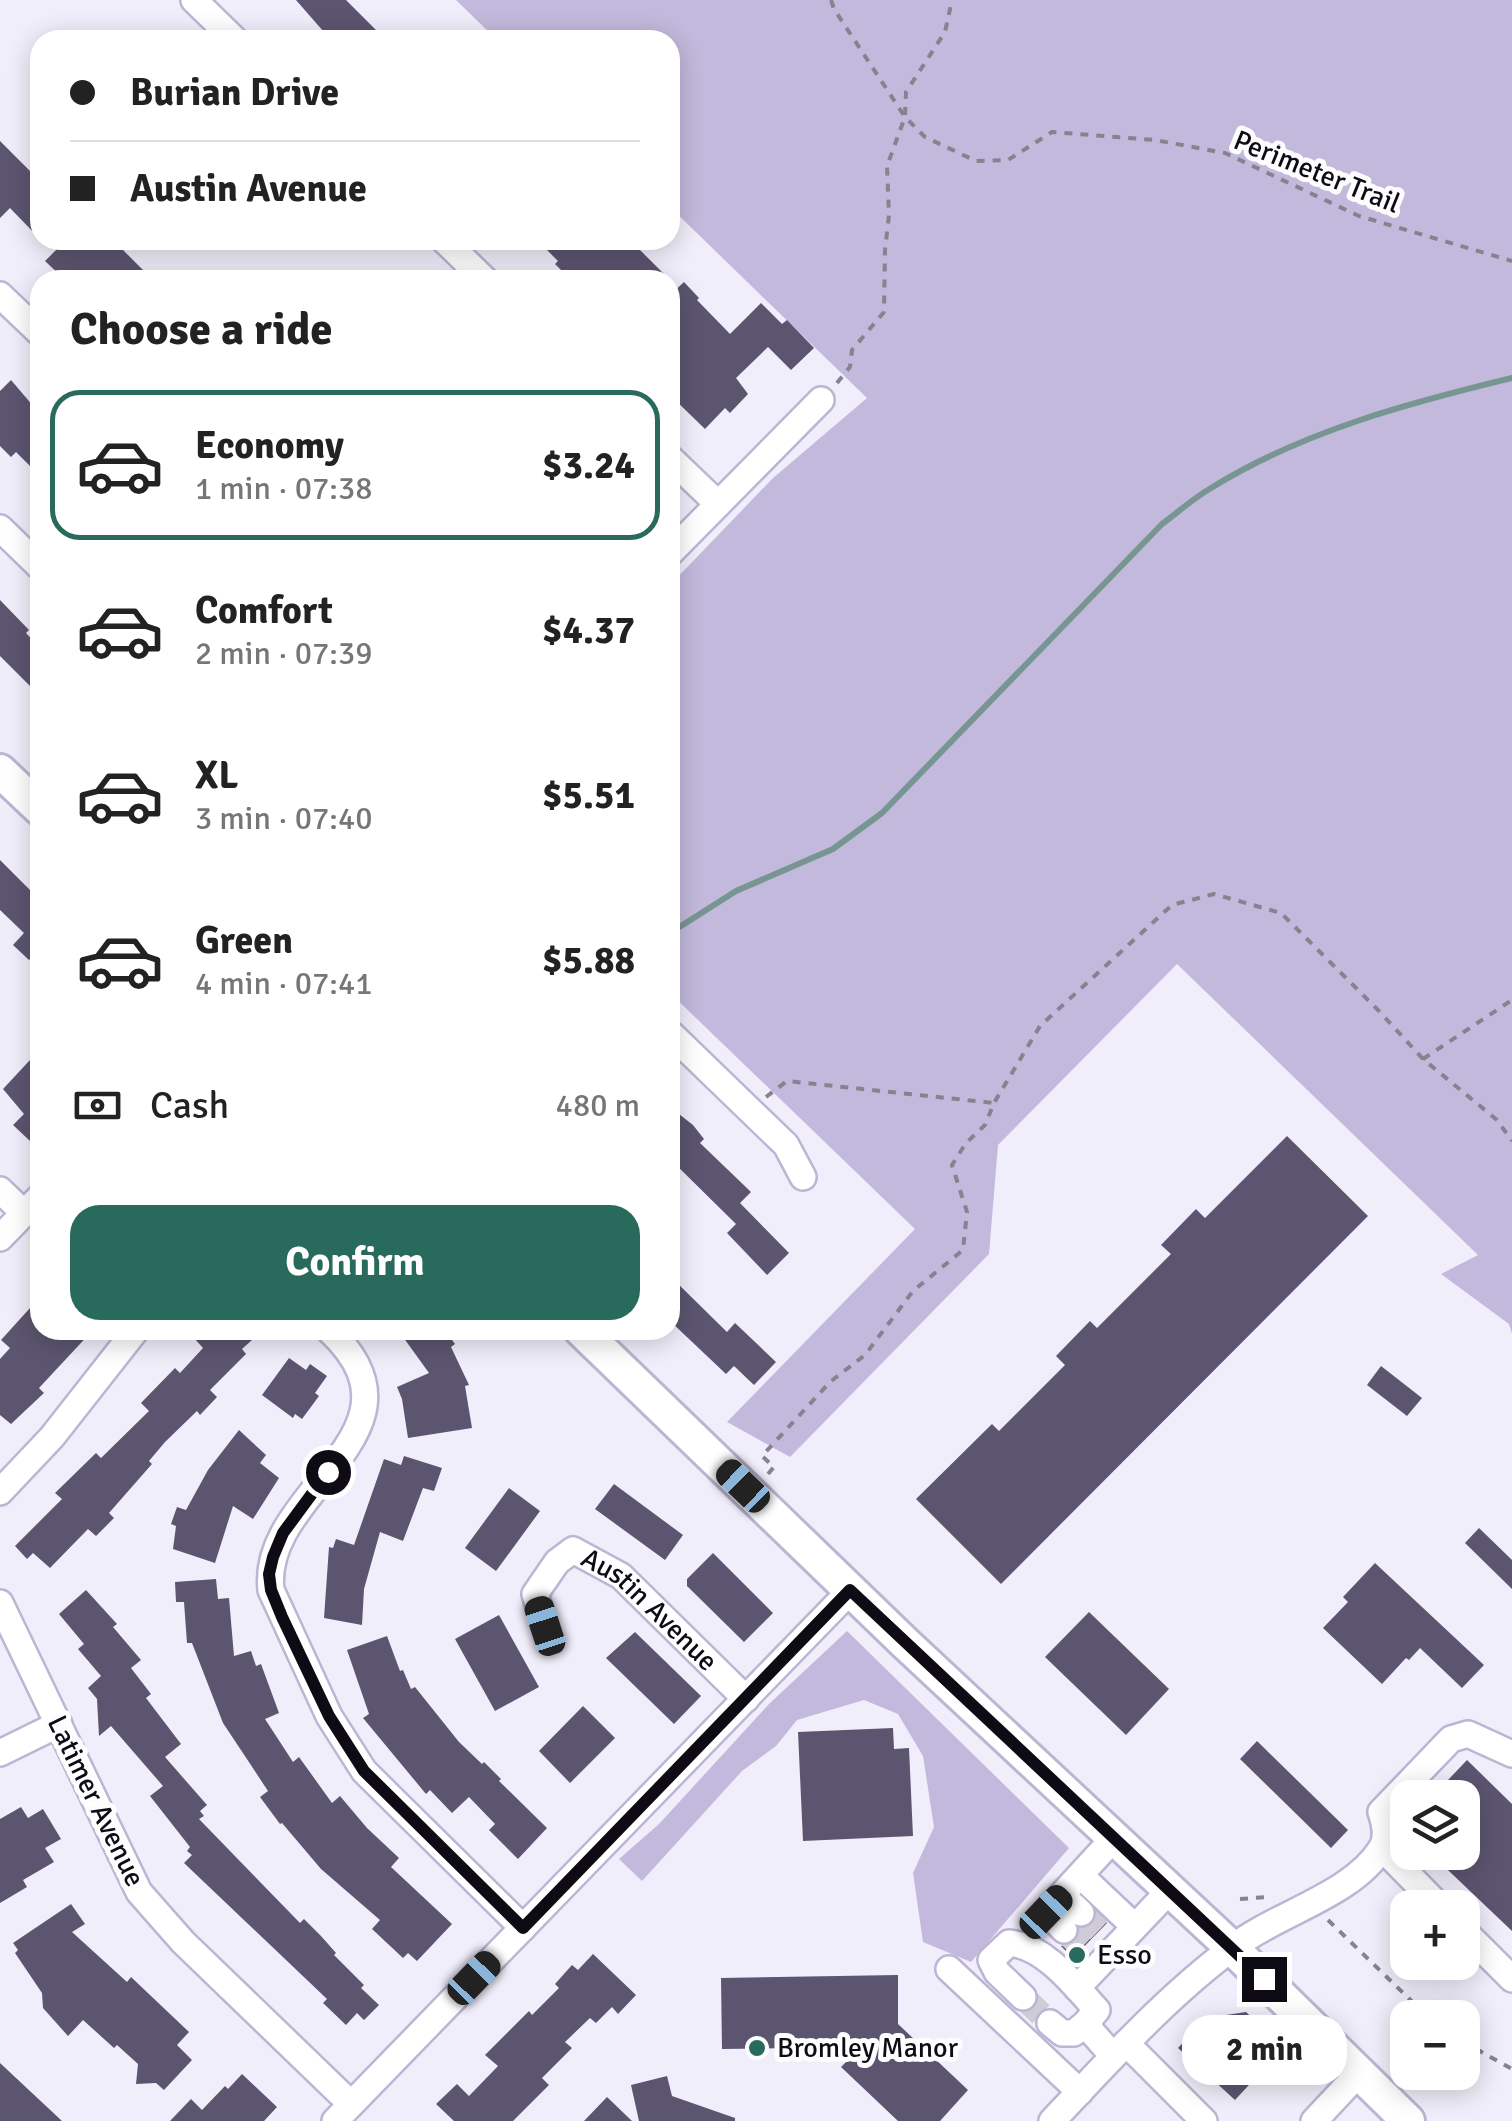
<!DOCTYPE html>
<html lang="en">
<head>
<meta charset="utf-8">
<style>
	body { margin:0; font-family:Signika,sans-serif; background:#f2f2f2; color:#222; height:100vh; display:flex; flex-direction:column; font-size:38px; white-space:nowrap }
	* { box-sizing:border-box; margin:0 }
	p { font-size:32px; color:#767676 }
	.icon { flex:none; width:55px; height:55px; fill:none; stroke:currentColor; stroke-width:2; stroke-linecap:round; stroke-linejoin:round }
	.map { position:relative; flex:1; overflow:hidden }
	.drawer { position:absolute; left:30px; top:270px; width:650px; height:1070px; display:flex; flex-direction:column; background:#fff; border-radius:30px; box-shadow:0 5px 25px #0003 }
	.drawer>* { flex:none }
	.banner { position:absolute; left:30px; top:30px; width:650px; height:220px; border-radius:30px; box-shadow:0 5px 25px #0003; display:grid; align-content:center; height:220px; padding:0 40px; background:#fff }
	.tools { position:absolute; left:1390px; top:1780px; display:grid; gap:20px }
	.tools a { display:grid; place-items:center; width:90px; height:90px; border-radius:20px; background:#fff; box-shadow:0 5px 25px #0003; font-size:50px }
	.end { position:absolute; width:45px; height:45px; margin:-22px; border:12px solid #0e0b15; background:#fff; box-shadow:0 0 0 5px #fff }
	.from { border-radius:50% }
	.bubble { position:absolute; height:70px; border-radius:30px; background:#fff; box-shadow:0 5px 25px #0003; font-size:32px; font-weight:800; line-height:70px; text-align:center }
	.car { position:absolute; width:30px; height:60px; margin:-30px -15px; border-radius:12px; box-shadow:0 0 8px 2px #0007; background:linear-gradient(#222 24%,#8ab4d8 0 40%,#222 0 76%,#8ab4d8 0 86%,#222 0) }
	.banner b { display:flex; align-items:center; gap:35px; height:95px; font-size:38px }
	.banner b+b { border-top:2px solid #e0e0e0 }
	.banner i { width:25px; height:25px; background:#222 }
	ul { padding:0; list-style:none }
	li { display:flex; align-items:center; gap:30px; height:150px; margin:0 20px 15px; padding:0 20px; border:5px solid transparent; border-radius:30px }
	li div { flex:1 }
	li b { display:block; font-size:38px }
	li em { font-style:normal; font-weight:800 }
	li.active { border-color:#286b5c }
	li>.icon { width:90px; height:90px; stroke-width:1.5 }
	h2 { padding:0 40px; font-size:45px; line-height:120px }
	.pay { display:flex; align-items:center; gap:25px; height:110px; padding:0 40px; font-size:38px }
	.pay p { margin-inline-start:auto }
	.button { display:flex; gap:20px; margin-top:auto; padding:20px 40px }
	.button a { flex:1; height:115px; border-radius:30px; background:#286b5c; color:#fff; font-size:40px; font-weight:800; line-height:115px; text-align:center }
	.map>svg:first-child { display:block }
</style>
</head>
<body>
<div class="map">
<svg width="1512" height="2121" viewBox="0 0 1512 2121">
	<rect width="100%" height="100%" fill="#f1eefb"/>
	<path fill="#c2b9dc" d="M 456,0 L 1512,0 L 1512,1334 L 1509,1324 L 1441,1274 L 1478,1255 L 1177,964 L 998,1145 L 989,1254 L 790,1457 L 727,1422 L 915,1229 L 670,993 L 670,585 L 773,478 L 867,398 L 670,207 L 670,40 L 497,40 Z
		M 847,1631 L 1069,1848 L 971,1962 L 923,1942 L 913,1873 L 934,1827 L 923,1756 L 898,1714 L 864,1700 L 797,1720 L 776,1746 L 742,1771 L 642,1881 L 619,1859 L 659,1824 L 769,1704 Z"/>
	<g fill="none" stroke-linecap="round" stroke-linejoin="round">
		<path stroke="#789691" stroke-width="6" d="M 670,933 L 736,891 L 833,849 L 882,813 L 1162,524 C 1178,512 1194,498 1211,488 C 1303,431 1409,403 1512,378"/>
	</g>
	<path fill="#5c5570" d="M 296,0 L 346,0 L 386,40 L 345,40 L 337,32 L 330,39 Z
		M 0,141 L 40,181 L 40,239 L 10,208 L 0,218 Z
		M 66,240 L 113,240 L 153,280 L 65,280 L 45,261 Z
		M 537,240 L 630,240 L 670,280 L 571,280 L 555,264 L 558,261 Z
		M 684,282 L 699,298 L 697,300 L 730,334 L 761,303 L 782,324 L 787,320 L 814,348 L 791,370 L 768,347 L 736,378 L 748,394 L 730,413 L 725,408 L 705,429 L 670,395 L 670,295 Z
		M 11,380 L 40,414 L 40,476 L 16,452 L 11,457 L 0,446 L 0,391 Z
		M 0,600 L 29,630 L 26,633 L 40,648 L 40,696 L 0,656 Z
		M 0,860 L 40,900 L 40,948 L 29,960 L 13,945 L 24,933 L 0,910 Z
		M 30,1060 L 40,1070 L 40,1131 L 30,1141 L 13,1125 L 24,1114 L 3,1089 Z
		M 670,1107 L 693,1125 L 704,1139 L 700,1143 L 751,1192 L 740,1203 L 789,1253 L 767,1275 L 727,1233 L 736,1224 L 670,1159 Z
		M 1287,1136 L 1368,1216 L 1001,1584 L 916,1499 L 992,1424 L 999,1431 L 1065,1365 L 1056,1356 L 1090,1321 L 1097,1328 L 1171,1254 L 1161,1245 L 1196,1209 L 1205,1218 Z
		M 670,1276 L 727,1332 L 735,1323 L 776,1362 L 754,1385 L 734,1366 L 726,1374 L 670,1321 Z
		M 40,1297 L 40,1330 L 93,1330 L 39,1388 L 44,1393 L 11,1424 L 0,1415 L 0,1359 L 10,1348 L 1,1340 Z
		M 202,1330 L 242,1330 L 252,1340 L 242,1349 L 246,1354 L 210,1390 L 217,1397 L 200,1415 L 197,1411 L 165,1442 L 149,1461 L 152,1464 L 109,1513 L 114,1518 L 96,1536 L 88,1529 L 50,1568 L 33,1553 L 27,1559 L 15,1546 L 62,1499 L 55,1493 L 96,1453 L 101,1458 L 149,1411 L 141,1403 L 175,1368 L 180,1373 L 203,1348 L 194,1338 Z
		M 398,1330 L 445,1330 L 455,1344 L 451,1347 L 469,1385 L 465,1386 L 472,1428 L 408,1438 L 402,1399 L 397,1387 L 429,1373 Z
		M 289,1358 L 306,1370 L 310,1364 L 327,1376 L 315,1393 L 319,1396 L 302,1419 L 295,1414 L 293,1418 L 262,1395 Z
		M 1381,1366 L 1422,1398 L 1407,1416 L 1367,1385 Z
		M 239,1430 L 266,1455 L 260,1463 L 279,1478 L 253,1519 L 233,1506 L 215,1563 L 173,1549 L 176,1526 L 171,1524 L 177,1507 L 186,1510 L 208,1470 Z
		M 404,1456 L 442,1468 L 434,1491 L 423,1488 L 403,1541 L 380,1532 L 364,1589 L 362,1625 L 324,1618 L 329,1547 L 333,1548 L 336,1539 L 354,1545 L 384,1459 L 401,1465 Z
		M 614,1484 L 683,1535 L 665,1560 L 595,1509 Z
		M 509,1488 L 540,1511 L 496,1571 L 465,1548 Z
		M 1479,1528 L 1512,1560 L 1512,1589 L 1465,1543 Z
		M 713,1553 L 773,1613 L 744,1642 L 687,1586 L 687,1579 Z
		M 1375,1563 L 1484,1665 L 1462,1688 L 1420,1648 L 1409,1660 L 1406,1658 L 1382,1684 L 1323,1628 L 1348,1602 L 1343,1597 Z
		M 216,1579 L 218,1599 L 229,1598 L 234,1656 L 251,1651 L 256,1666 L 261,1664 L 279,1713 L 265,1719 L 293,1762 L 299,1757 L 332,1803 L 340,1796 L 367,1828 L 399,1858 L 391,1867 L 452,1924 L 417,1961 L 408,1953 L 403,1958 L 372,1929 L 380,1920 L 321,1869 L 282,1823 L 280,1824 L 260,1797 L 268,1791 L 223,1723 L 192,1643 L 187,1643 L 184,1602 L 176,1602 L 175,1582 Z
		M 86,1590 L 117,1624 L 113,1627 L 141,1660 L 131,1668 L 151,1694 L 146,1698 L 181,1744 L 165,1757 L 207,1805 L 200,1811 L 204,1816 L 199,1819 L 300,1923 L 304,1919 L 321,1936 L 336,1953 L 334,1955 L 364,1985 L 361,1988 L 379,2005 L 364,2020 L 357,2013 L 346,2025 L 323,2003 L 327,1999 L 184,1863 L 192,1855 L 187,1851 L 190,1847 L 150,1796 L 163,1786 L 111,1726 L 99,1736 L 97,1699 L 88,1688 L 101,1676 L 78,1649 L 84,1644 L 59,1614 Z
		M 1089,1612 L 1169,1689 L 1126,1735 L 1045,1657 Z
		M 499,1615 L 539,1687 L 495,1711 L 455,1639 Z
		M 635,1632 L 701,1696 L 674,1724 L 606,1658 Z
		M 387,1636 L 400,1671 L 403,1670 L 411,1689 L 415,1687 L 459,1742 L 482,1764 L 484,1762 L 501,1779 L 499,1781 L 547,1828 L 518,1859 L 489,1830 L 495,1824 L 469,1797 L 452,1813 L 430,1790 L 426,1794 L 363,1718 L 369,1714 L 347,1650 Z
		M 583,1706 L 615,1738 L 570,1783 L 539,1751 Z
		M 893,1728 L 894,1749 L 909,1748 L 913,1836 L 803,1841 L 798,1732 Z
		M 1257,1741 L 1348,1830 L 1331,1848 L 1240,1759 Z
		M 1467,1760 L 1512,1804 L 1512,1931 L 1429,1852 L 1462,1852 L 1462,1798 L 1431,1798 Z
		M 21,1807 L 28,1818 L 43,1809 L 61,1839 L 45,1848 L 54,1862 L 23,1880 L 27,1887 L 0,1903 L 0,1819 Z
		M 71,1904 L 85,1924 L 72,1932 L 127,1982 L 131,1977 L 189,2032 L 177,2045 L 192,2060 L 164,2090 L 156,2083 L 136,2084 L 138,2064 L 117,2045 L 114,2048 L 83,2020 L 68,2036 L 43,2008 L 42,1993 L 15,1953 L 18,1950 L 13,1943 Z
		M 1097,1913 L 1107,1923 L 1073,1958 L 1061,1946 L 1075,1942 L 1080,1929 L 1092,1925 Z
		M 593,1954 L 636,1995 L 618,2014 L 612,2007 L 596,2023 L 590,2018 L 565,2042 L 572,2048 L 542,2078 L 549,2085 L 513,2121 L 454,2121 L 436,2104 L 457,2084 L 469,2096 L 498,2066 L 485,2055 L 529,2011 L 532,2015 L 559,1988 L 555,1984 L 572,1965 L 578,1970 Z
		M 898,1975 L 898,2024 L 968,2090 L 940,2121 L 898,2121 L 841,2067 L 861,2047 L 722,2049 L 721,1978 Z
		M 1246,2012 L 1284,2047 L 1235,2100 L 1178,2048 L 1206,2018 Z
		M 0,2063 L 62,2121 L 0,2121 Z
		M 242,2074 L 277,2107 L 264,2121 L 170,2121 L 191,2099 L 202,2110 L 225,2086 L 228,2089 Z
		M 667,2076 L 672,2096 L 735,2118 L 735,2121 L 639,2121 L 631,2085 Z
		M 607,2097 L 632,2121 L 584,2121 Z"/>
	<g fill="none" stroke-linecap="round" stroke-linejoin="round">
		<path stroke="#cfccd8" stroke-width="25" stroke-dasharray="25 12" stroke-linecap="butt" d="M 1081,1913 L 1100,1931
			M 1064,1930 L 1083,1948
			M 1023,1997 L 1050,2023"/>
		<g stroke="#bcb5d3" stroke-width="30">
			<g id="minor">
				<path d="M 194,0 L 235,40"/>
				<path d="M 444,240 L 485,280"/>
				<path d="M 0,295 L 40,333"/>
				<path d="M 670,458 L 718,504"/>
				<path d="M 0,528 L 40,567"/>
				<path d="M 670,553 L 821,400"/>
				<path d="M 670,1033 L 786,1145 L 803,1177"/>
				<path d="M 0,1190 L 24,1213"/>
				<path d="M 0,1238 L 40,1197"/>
				<path d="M 329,1330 C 439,1433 259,1490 271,1590 L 329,1716 L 364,1771 L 523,1928"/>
				<path d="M 0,1492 L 52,1437 L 136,1330"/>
				<path d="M 0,1603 L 139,1892 L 183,1942 L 351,2104"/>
				<path id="s1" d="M 545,1626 L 535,1594 L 557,1562 L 573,1550 L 621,1576 L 746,1699"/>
				<path d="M 0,1753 L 59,1724"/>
				<path d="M 1382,1848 L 1441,1908"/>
				<path d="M 1081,1876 L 1134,1926"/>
				<path d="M 1062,1895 L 1081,1913"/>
				<path d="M 1462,1929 L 1512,1979"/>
				<path d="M 1064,1930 L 1046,1912 L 1114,1838"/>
				<path d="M 949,1969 L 1080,2092"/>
				<path d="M 1077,1988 L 1170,1890"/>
				<path d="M 1023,1997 L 997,1972 L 991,1960 L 1009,1943 C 1045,1946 1074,1985 1097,2010 L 1085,2024 L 1113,2056"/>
				<path d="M 1050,2023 L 1062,2033 L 1074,2033 L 1085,2024"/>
				<path d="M 1126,2043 L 1204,2121"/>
				<path d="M 335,2121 L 851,1590"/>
				<path d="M 1052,2121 C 1110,2060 1167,1996 1235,1946 C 1278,1913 1352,1895 1381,1849 C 1388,1839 1385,1823 1381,1812 L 1451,1739 L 1468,1734 L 1512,1754"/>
				<path d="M 1314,2121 L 1359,2073"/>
			</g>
		</g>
		<g stroke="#bcb5d3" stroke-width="38">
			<path id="major" d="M 0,771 L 40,809
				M 581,1330 L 905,1643 L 1232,1948 L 1408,2121"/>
		</g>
		<path stroke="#86838f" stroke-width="4" stroke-dasharray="8 8" stroke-linecap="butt" d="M 831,0 L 834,9 L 905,117 L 925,137 L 976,161 L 1008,160 L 1052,132 L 1155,140 L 1225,153 L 1359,216 L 1512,261
			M 837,383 L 850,367 L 852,350 L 884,312 L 885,250 L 889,215 L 887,166 L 905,117 L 906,92 L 945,32 L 952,0
			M 1423,1059 L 1512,1000
			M 766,1097 L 787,1081 L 994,1103
			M 768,1474 L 774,1467 L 762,1456 L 830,1382 L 865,1355 L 913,1291 L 963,1250 L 967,1212 L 952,1165 L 966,1143 L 985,1125 L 994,1103 L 1040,1026 L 1172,905 L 1214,894 L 1281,913 L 1378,1010 L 1423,1059 L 1497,1120 L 1512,1141
			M 1240,1899 L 1267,1897
			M 1328,1920 L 1429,2018
			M 1462,2041 L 1512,2069"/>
		<use href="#minor" stroke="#fff" stroke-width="25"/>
		<use href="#major" stroke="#fff" stroke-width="32"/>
	</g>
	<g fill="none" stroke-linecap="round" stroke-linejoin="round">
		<path stroke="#0e0b15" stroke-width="12" d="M 328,1472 L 283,1533 L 273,1557 L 269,1574 L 271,1590 L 282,1617 L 329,1716 L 364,1771 L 523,1928 L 850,1590 L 1264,1979"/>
	</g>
	<g fill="#286b5c" stroke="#fdfdfd" stroke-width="4">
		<circle cx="1077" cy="1955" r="10"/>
		<circle cx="757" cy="2048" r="10"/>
	</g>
	<g text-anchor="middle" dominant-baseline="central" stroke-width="10" stroke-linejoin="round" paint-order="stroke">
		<g font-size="28" fill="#0e0b15" stroke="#fdfdfd">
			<text transform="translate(1317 172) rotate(22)">Perimeter Trail</text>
			<text stroke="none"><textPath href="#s1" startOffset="190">Austin Avenue</textPath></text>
			<text transform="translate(96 1801) rotate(64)">Latimer Avenue</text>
		</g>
		<g font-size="28" fill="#0e0b15" stroke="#fdfdfd" text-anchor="start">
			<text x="1097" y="1955">Esso</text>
			<text x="777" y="2048">Bromley Manor</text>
		</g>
	</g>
</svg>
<div class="tools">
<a><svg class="icon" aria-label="layers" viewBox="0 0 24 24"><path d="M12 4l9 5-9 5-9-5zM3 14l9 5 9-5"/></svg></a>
<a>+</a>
<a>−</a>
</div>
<i class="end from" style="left:328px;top:1472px"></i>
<i class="end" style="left:1264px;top:1979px"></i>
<div class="bubble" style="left:1182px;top:2015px;width:165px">2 min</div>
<i class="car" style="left:743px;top:1486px;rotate:314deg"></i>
<i class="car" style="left:545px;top:1626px;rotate:342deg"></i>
<i class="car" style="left:1046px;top:1912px;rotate:44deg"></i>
<i class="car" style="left:474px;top:1978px;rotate:44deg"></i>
<div class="banner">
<b><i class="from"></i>Burian Drive</b>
<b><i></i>Austin Avenue</b>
</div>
<section class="drawer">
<h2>Choose a ride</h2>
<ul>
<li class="active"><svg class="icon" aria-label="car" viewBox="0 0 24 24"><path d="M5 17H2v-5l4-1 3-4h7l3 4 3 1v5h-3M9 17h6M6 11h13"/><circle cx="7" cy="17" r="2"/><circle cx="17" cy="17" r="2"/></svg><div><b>Economy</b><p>1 min · 07:38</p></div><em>$3.24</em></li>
<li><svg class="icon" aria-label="car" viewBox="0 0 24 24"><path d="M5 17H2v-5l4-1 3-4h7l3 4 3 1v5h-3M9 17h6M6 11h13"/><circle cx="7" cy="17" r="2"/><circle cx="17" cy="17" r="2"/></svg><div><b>Comfort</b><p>2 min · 07:39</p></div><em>$4.37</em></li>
<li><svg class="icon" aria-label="car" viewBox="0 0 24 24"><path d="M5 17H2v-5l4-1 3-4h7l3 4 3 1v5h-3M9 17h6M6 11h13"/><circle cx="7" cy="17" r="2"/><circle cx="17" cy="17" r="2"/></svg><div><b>XL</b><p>3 min · 07:40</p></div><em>$5.51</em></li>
<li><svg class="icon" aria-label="car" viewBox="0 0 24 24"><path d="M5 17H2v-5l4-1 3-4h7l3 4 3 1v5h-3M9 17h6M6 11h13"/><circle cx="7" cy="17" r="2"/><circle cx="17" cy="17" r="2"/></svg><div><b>Green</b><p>4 min · 07:41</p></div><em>$5.88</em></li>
</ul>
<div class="pay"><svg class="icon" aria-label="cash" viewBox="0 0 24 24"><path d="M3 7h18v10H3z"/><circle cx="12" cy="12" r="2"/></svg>Cash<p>480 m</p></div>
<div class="button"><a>Confirm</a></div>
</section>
</div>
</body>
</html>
